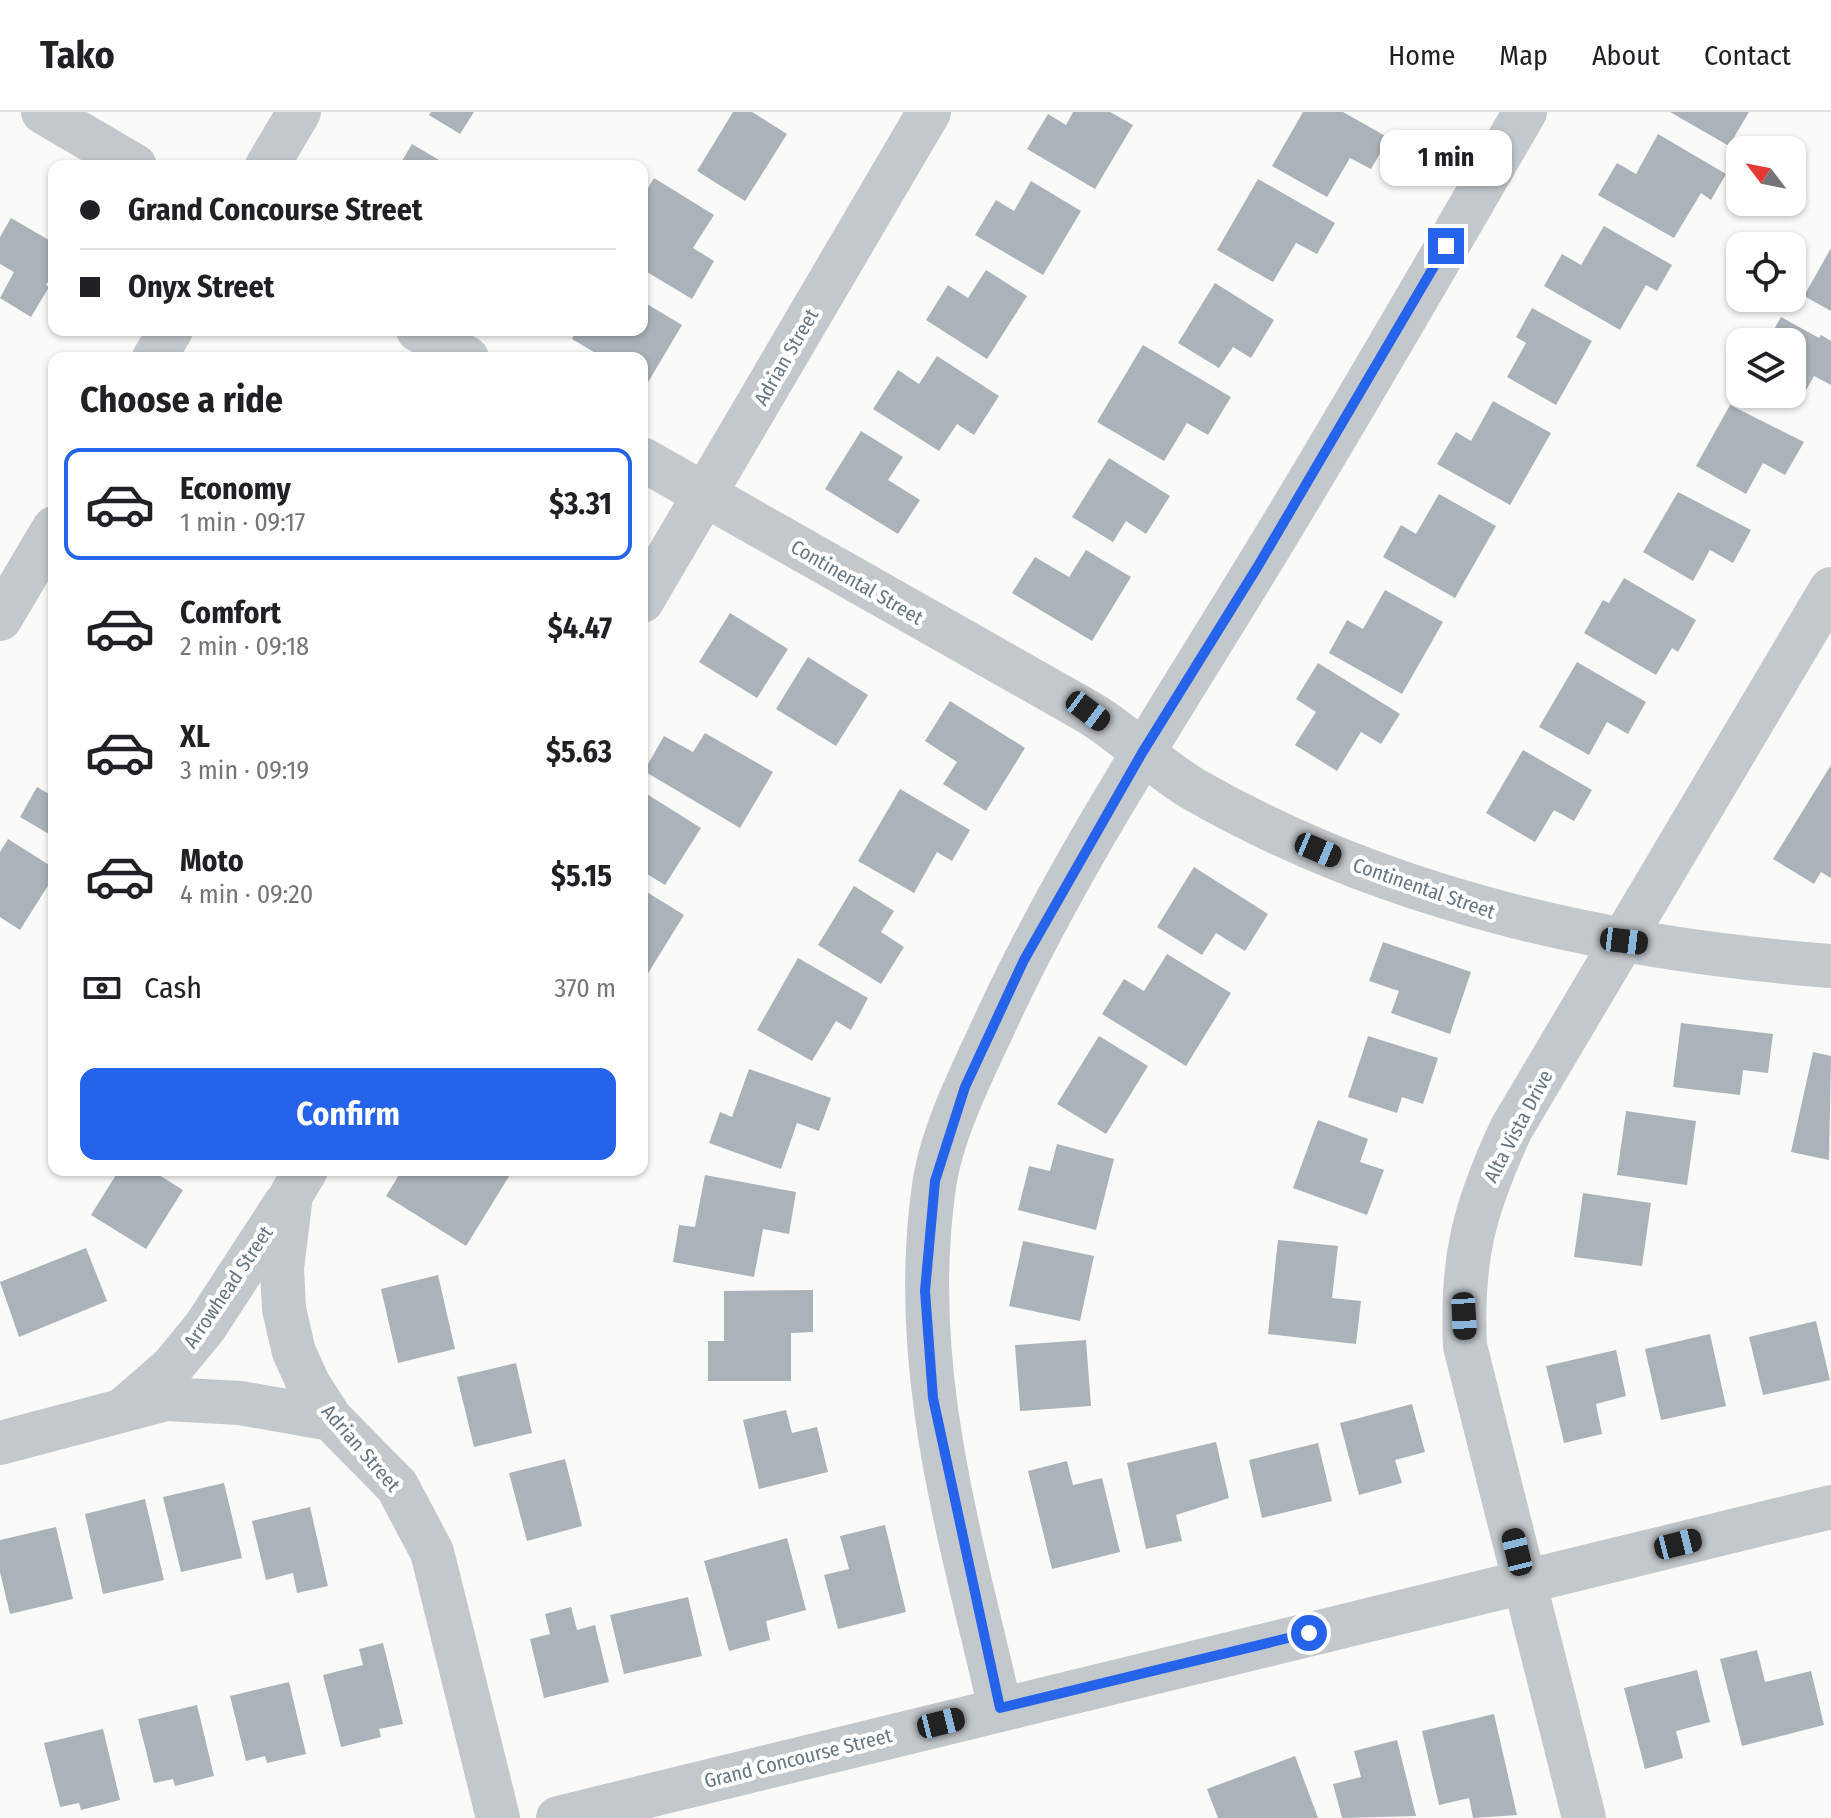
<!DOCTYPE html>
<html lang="en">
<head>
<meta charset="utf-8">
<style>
	body { margin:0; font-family:"Fira Sans Condensed",sans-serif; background:#f6f6f6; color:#202124; height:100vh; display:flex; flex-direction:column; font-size:30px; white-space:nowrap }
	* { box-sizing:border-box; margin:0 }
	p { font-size:26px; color:#757577 }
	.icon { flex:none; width:44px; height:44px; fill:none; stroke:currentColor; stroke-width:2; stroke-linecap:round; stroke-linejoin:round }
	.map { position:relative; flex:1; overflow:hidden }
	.side { position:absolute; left:48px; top:240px; width:600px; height:824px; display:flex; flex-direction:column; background:#fff; border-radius:16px; box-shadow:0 2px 6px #0004 }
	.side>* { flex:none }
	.guide { position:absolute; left:48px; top:48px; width:600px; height:176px; border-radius:16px; box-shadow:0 2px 6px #0004; display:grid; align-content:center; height:176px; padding:0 32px; background:#fff }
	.needle { width:52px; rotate:302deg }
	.buttons { position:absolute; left:1726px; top:24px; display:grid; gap:16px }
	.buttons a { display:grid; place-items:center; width:80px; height:80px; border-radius:16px; background:#fff; box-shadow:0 2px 6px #0004; font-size:40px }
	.end { position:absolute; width:36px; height:36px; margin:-18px; border:10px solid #2563eb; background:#fff; box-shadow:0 0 0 4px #fff }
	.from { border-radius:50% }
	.bubble { position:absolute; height:56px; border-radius:16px; background:#fff; box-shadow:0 2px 6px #0004; font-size:26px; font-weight:700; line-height:56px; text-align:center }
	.car { position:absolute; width:24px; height:48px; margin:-24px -12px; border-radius:10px; box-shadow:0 0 6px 2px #0007; background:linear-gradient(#222 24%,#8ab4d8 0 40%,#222 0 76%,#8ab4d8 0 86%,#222 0) }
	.guide b { display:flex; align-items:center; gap:28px; height:76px; font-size:30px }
	.guide b+b { border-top:2px solid #e0e0e0 }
	.guide i { width:20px; height:20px; background:#202124 }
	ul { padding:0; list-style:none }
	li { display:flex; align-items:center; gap:24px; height:112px; margin:0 16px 12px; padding:0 16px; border:4px solid transparent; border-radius:16px }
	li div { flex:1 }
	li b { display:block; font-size:30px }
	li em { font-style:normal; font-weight:700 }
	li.on { border-color:#2563eb }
	li>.icon { width:72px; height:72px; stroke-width:1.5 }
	h2 { padding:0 32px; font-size:36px; line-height:96px }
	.pay { display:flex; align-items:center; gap:20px; height:88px; padding:0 32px; font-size:30px }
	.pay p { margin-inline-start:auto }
	.cta { display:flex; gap:16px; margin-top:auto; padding:16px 32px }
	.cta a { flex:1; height:92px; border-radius:16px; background:#2563eb; color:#fff; font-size:32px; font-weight:700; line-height:92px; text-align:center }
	header { display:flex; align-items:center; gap:48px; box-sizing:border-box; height:112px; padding:0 40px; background:#fff; border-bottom:2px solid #e0e0e0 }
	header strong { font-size:38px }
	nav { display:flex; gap:44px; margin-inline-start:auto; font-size:28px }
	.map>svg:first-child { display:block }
</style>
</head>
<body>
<header>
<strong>Tako</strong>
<nav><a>Home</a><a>Map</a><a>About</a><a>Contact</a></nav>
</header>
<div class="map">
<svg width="1831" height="1706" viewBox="0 0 1831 1706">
	<rect width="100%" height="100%" fill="#fafaf8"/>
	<path fill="#aab3b9" d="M 431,0 L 474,0 L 460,22 L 429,3 Z
		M 733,0 L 752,0 L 787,22 L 745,89 L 697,59 Z
		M 1073,0 L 1110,0 L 1133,13 L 1095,77 L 1027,37 L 1048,2 L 1066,13 Z
		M 1303,0 L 1343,0 L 1389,26 L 1371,57 L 1350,46 L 1327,85 L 1272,54 Z
		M 1670,0 L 1749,0 L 1729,34 Z
		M 1658,22 L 1726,62 L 1711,88 L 1701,81 L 1674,126 L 1598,83 L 1617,51 L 1636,62 Z
		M 412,32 L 449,54 L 399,54 Z
		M 654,66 L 714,103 L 693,136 L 714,149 L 692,187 L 642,157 L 642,86 Z
		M 1258,67 L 1335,111 L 1317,142 L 1296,131 L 1273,170 L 1217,138 Z
		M 1031,69 L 1081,99 L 1043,163 L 975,123 L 996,88 L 1014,99 Z
		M 11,106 L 54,131 L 54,159 L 46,173 L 49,175 L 31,205 L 0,186 L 14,160 L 0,152 L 0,125 Z
		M 1604,114 L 1672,153 L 1657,179 L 1646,173 L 1620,218 L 1544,174 L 1562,142 L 1581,153 Z
		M 1831,136 L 1831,199 L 1804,184 Z
		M 986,158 L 1027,184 L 987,247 L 926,208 L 948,173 L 968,186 Z
		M 1215,171 L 1274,208 L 1251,246 L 1233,235 L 1219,256 L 1178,231 Z
		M 642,189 L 682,213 L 647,272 L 642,269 L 642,246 L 604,246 L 572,227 L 577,218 L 642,218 Z
		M 1532,196 L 1592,229 L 1556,293 L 1507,265 L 1526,231 L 1516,225 Z
		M 1781,205 L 1819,226 L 1821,223 L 1831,229 L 1831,273 L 1814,264 L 1797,294 L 1775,282 L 1792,282 L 1792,230 L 1767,230 Z
		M 1143,233 L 1231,285 L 1208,323 L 1187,311 L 1164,349 L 1097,310 Z
		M 937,244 L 999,284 L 974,323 L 957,312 L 939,339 L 873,297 L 898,258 L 919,272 Z
		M 1493,289 L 1551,321 L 1510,393 L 1437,352 L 1456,320 L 1471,329 Z
		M 1730,293 L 1804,330 L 1785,363 L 1763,351 L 1746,382 L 1696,354 Z
		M 861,319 L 903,345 L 888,368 L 920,388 L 898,422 L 825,377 Z
		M 1109,346 L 1170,384 L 1146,422 L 1126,409 L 1113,430 L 1072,405 Z
		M 1678,380 L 1751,418 L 1733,451 L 1710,438 L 1693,469 L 1643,440 Z
		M 1439,382 L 1496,414 L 1455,486 L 1383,445 L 1401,413 L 1416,422 Z
		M 1086,438 L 1131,465 L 1092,529 L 1012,481 L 1035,445 L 1069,465 Z
		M 1624,466 L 1696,508 L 1678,540 L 1672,536 L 1656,563 L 1584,521 L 1603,488 L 1609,491 Z
		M 1385,478 L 1443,510 L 1402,582 L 1329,541 L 1347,508 L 1363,517 Z
		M 730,501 L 788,537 L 757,586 L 699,550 Z
		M 808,545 L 868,583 L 836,634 L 776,597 Z
		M 1577,550 L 1646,590 L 1628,622 L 1607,610 L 1589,643 L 1539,615 Z
		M 1318,551 L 1400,602 L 1381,632 L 1361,620 L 1337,659 L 1295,633 L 1316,600 L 1296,587 Z
		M 950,589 L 1025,636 L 986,699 L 943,672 L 957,650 L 925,629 Z
		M 705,621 L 773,660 L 740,716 L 644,659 L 664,624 L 693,640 Z
		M 1523,638 L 1592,678 L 1574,709 L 1554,698 L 1535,730 L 1486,701 Z
		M 1831,653 L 1831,766 L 1821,760 L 1814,772 L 1773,747 Z
		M 54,673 L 54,725 L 20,705 L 37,675 L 49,682 Z
		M 900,677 L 970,718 L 952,749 L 937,740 L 914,781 L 858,749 Z
		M 642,679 L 701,716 L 665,773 L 642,759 Z
		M 8,727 L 54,756 L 54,764 L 20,818 L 0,805 L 0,740 Z
		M 1194,755 L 1268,802 L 1245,839 L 1216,821 L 1202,843 L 1157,815 Z
		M 854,774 L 894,799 L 881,820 L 904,835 L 881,872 L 818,833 Z
		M 642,777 L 684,803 L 642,871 Z
		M 1383,830 L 1471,860 L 1450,922 L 1391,901 L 1399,879 L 1369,869 Z
		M 1167,842 L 1231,881 L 1186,954 L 1102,902 L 1124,867 L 1144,879 Z
		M 798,846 L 868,886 L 851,918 L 836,909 L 812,949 L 757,918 Z
		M 1681,911 L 1773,922 L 1768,961 L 1743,958 L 1740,983 L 1673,975 Z
		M 1099,924 L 1148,954 L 1106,1022 L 1057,992 Z
		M 1368,924 L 1438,946 L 1423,992 L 1402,985 L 1397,1001 L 1348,985 Z
		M 1813,940 L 1831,944 L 1829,1048 L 1791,1040 Z
		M 749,957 L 831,986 L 819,1019 L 797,1011 L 781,1057 L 709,1031 L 720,1000 L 732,1005 Z
		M 1626,999 L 1696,1009 L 1687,1073 L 1617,1063 Z
		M 1318,1008 L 1368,1027 L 1360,1050 L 1384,1058 L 1367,1103 L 1293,1076 Z
		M 1057,1032 L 1114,1047 L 1096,1118 L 1018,1098 L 1029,1054 L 1050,1059 Z
		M 119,1058 L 151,1058 L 183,1078 L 146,1137 L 91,1103 Z
		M 402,1058 L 513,1058 L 466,1134 L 386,1084 Z
		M 705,1063 L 796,1080 L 789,1122 L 763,1117 L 754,1165 L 673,1150 L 679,1113 L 695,1115 Z
		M 1583,1081 L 1651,1091 L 1642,1154 L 1574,1145 Z
		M 1278,1128 L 1338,1134 L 1332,1186 L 1361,1189 L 1356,1232 L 1268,1222 Z
		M 1023,1129 L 1094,1144 L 1080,1209 L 1009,1194 Z
		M 86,1136 L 107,1189 L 19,1225 L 0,1170 Z
		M 438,1163 L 455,1237 L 398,1251 L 381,1177 Z
		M 813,1178 L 813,1220 L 791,1221 L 791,1269 L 708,1269 L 708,1229 L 724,1229 L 724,1179 Z
		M 1816,1209 L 1830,1268 L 1763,1283 L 1749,1225 Z
		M 1710,1222 L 1726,1294 L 1661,1308 L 1645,1237 Z
		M 1086,1228 L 1091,1294 L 1020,1299 L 1015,1233 Z
		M 1616,1238 L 1626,1284 L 1596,1292 L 1602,1322 L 1564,1331 L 1546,1254 Z
		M 516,1251 L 532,1321 L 474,1335 L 457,1265 Z
		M 1412,1292 L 1425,1340 L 1395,1348 L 1402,1371 L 1359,1383 L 1340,1311 Z
		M 786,1298 L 792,1321 L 817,1315 L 828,1360 L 759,1377 L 743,1308 Z
		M 1216,1330 L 1229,1386 L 1176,1403 L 1182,1429 L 1146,1437 L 1127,1351 Z
		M 1318,1331 L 1332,1389 L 1262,1406 L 1249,1348 Z
		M 565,1347 L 582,1414 L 527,1429 L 509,1361 Z
		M 1067,1349 L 1073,1373 L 1102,1366 L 1120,1440 L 1052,1457 L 1028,1359 Z
		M 224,1371 L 242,1446 L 181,1460 L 163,1385 Z
		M 145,1387 L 164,1468 L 103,1482 L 85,1402 Z
		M 310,1395 L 328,1474 L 297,1481 L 293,1461 L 266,1468 L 252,1409 Z
		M 885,1413 L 906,1500 L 838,1517 L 824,1463 L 849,1457 L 840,1424 Z
		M 56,1415 L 73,1487 L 10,1502 L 0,1460 L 0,1428 Z
		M 787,1426 L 806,1498 L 766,1509 L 770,1528 L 729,1539 L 704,1449 Z
		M 688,1485 L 702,1544 L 624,1562 L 610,1503 Z
		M 571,1495 L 577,1518 L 595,1513 L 609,1570 L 544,1586 L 530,1527 L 550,1522 L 545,1502 Z
		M 383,1531 L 403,1612 L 379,1617 L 381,1625 L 341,1635 L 323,1563 L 363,1553 L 359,1537 Z
		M 1757,1538 L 1765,1570 L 1811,1559 L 1824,1613 L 1742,1634 L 1720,1547 Z
		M 1697,1558 L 1710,1610 L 1676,1619 L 1683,1646 L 1645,1657 L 1624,1576 Z
		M 289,1570 L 306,1642 L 267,1651 L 265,1644 L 246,1649 L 230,1584 Z
		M 197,1593 L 214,1664 L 175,1674 L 173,1667 L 154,1671 L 138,1607 Z
		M 1494,1602 L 1517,1703 L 1473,1706 L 1469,1686 L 1439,1693 L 1422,1619 Z
		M 103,1617 L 120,1688 L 81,1698 L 79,1691 L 60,1695 L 44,1631 Z
		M 1397,1628 L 1416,1704 L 1342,1706 L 1333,1672 L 1361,1665 L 1354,1639 Z
		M 1295,1644 L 1318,1706 L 1218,1706 L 1207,1677 Z"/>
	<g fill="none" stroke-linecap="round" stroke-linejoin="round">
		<path stroke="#c3c8cc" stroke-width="44" d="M 43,0 L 135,54
			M 267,54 L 299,0
			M 418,218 L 467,246
			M 154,246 L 171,218
			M 642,347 C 789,431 937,513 1083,597 C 1123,619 1155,655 1195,678 C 1389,789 1610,837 1831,854
			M 642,489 L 929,0
			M 0,507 L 54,416
			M 306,1058 L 291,1083 L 282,1156 L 284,1197 L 294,1240 L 309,1273 L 331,1307 L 397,1374 L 432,1440 L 498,1706
			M 125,1296 L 172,1255 L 205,1215 L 285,1092
			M 0,1331 L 166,1287 L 240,1291 L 331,1307
			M 1000,1596 C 960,1422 908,1255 934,1074 C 942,1019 973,959 996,909 C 1069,751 1166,605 1256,457 C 1348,307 1436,153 1525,0
			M 558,1706 L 1831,1395
			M 1584,1706 L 1465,1234 C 1461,1146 1474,1097 1511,1017 L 1831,477"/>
	</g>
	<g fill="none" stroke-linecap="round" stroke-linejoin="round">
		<path stroke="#2563eb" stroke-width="10" d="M 1309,1521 L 1000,1596 L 933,1286 L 925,1179 L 935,1069 L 965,975 L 1024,848 L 1142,641 L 1258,454 L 1446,134"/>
	</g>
	<g text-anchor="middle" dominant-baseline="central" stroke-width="8" stroke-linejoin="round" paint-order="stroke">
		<g font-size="20" fill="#657683" stroke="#fff">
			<text transform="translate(786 245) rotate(-60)">Adrian Street</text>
			<text transform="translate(857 470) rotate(30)">Continental Street</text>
			<text transform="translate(1424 776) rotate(19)">Continental Street</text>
			<text transform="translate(1518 1014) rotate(-62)">Alta Vista Drive</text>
			<text transform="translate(228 1175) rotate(-56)">Arrowhead Street</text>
			<text transform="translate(361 1336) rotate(49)">Adrian Street</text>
			<text transform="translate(798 1646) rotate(-14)">Grand Concourse Street</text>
		</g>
	</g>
</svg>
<div class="buttons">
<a><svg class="needle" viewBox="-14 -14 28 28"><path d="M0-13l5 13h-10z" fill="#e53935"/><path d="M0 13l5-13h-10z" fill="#757577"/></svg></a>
<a><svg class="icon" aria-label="locate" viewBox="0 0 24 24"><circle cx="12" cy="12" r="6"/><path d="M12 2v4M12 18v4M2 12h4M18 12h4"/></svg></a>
<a><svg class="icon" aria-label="layers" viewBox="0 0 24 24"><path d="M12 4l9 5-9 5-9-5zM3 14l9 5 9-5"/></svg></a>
</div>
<i class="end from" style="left:1309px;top:1521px"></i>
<i class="end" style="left:1446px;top:134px"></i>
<div class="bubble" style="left:1380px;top:18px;width:132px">1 min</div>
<i class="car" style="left:1088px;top:599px;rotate:127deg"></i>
<i class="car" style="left:1318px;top:738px;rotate:113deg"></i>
<i class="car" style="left:1624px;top:829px;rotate:97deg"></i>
<i class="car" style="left:1464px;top:1204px;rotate:177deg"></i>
<i class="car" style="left:1678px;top:1432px;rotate:76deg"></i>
<i class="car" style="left:1517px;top:1440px;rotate:346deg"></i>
<i class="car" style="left:941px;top:1611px;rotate:76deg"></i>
<div class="guide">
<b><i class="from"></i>Grand Concourse Street</b>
<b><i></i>Onyx Street</b>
</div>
<section class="side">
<h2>Choose a ride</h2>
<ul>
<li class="on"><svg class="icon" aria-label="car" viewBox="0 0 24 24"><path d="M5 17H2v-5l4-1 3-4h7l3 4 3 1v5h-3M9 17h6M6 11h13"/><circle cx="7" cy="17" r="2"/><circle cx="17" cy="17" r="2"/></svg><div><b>Economy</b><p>1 min · 09:17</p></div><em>$3.31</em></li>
<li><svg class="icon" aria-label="car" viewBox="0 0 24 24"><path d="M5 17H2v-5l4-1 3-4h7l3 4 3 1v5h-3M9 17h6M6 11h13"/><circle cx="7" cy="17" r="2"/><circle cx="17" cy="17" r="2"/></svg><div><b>Comfort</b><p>2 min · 09:18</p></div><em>$4.47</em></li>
<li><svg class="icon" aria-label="car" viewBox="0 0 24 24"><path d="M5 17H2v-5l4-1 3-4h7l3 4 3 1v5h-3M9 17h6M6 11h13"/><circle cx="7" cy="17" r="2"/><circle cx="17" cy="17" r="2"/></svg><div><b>XL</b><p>3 min · 09:19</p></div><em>$5.63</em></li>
<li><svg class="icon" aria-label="car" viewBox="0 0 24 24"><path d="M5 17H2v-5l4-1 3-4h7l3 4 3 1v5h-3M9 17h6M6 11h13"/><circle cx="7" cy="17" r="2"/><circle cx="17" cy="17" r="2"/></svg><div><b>Moto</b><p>4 min · 09:20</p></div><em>$5.15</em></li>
</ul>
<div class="pay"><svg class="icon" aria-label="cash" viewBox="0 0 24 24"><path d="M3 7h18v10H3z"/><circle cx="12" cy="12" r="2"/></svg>Cash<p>370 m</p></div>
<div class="cta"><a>Confirm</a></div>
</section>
</div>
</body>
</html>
